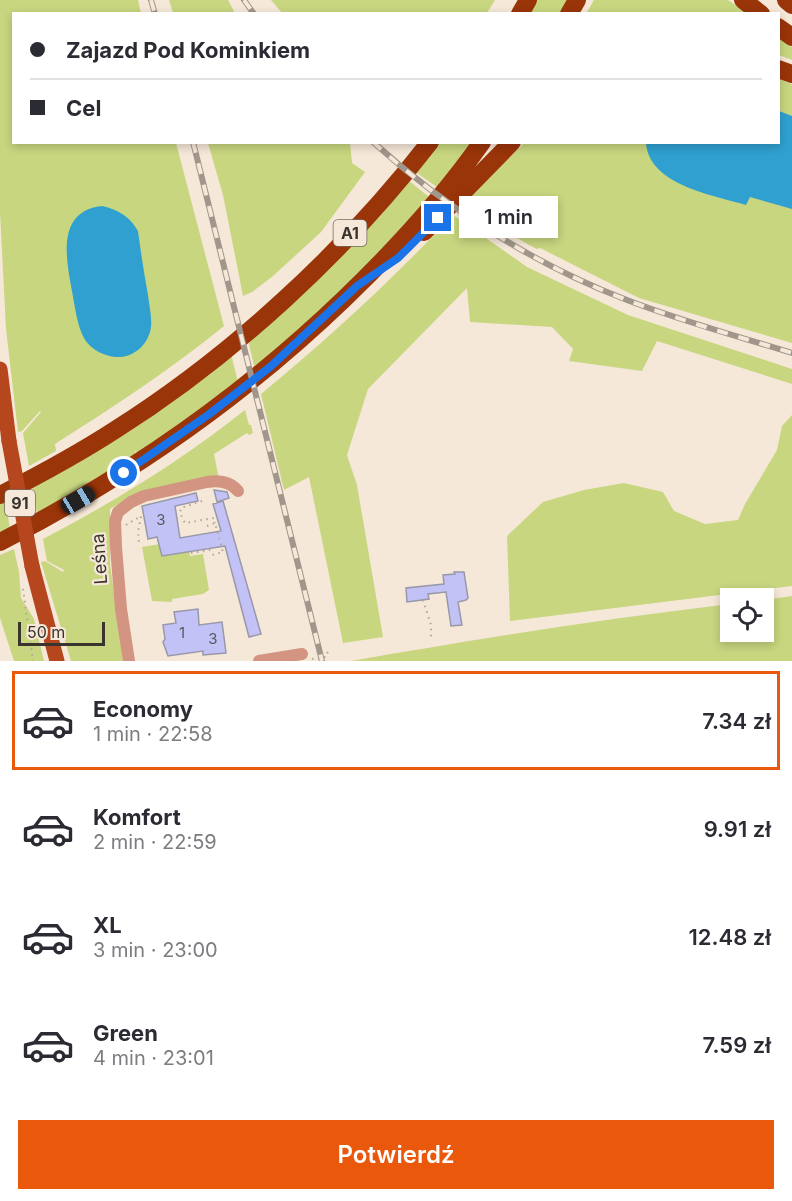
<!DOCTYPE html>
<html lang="pl">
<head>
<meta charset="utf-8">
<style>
	body { margin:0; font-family:Inter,sans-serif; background:#f7f7f7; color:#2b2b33; height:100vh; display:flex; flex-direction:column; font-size:22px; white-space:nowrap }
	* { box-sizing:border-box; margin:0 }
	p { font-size:20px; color:#7c7c81 }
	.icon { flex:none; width:33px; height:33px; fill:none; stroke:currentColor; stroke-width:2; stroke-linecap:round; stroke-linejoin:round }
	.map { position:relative; height:661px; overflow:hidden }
	.sheet { display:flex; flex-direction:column; background:#fff; flex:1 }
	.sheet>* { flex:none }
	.hud { position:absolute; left:12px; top:12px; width:768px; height:132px; border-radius:0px; box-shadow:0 3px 9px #0003; display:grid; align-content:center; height:132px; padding:0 18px; background:#fff }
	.buttons { position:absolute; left:720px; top:588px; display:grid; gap:12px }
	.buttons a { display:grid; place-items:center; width:54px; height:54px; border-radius:0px; background:#fff; box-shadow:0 3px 9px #0003; font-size:30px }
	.scale { position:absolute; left:18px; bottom:15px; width:87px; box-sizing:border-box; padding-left:6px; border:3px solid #39342e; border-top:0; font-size:16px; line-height:21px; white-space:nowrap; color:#39342e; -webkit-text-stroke:4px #f6e8d8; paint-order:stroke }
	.end { position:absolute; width:27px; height:27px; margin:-14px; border:8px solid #1a73e8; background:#fff; box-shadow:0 0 0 3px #fff }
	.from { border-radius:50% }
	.bubble { position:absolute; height:42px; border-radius:0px; background:#fff; box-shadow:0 3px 9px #0003; font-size:20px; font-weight:600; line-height:42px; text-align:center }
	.car { position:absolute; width:18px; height:36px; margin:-18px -9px; border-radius:8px; box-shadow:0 0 4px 2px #0007; background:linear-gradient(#222 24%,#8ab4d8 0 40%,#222 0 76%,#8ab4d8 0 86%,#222 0) }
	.hud b { display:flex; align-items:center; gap:21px; height:57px; font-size:22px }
	.hud b+b { border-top:2px solid #e1e1e2 }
	.hud i { width:15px; height:15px; background:#2b2b33 }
	ul { padding:10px 0 0; list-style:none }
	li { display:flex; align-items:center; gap:18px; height:99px; margin:0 12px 9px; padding:0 6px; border:3px solid transparent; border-radius:0px }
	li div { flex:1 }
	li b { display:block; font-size:22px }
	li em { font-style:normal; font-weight:600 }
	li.selected { border-color:#ea580c }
	li>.icon { width:54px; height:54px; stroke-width:1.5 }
	.primary-button { display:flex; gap:12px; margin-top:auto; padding:12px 18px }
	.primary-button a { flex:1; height:69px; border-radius:0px; background:#ea580c; color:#fff; font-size:24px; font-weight:600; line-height:69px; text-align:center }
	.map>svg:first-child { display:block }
</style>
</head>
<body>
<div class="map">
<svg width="792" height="661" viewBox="0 0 792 661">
	<rect width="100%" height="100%" fill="#f6e8d8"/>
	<path fill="#c7d67f" d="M 0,0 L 138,0 L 141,13 L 14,14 L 14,142 L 176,143 L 224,326 C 170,370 113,407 55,444 L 56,451 L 29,466 L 23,433 L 41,412 L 40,411 L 22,431 L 18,432 L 6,329 L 0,212 Z
		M 169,0 L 228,0 L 235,13 L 173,13 Z
		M 271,0 L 495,0 L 487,13 L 283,14 Z
		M 537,0 L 568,0 L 560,13 L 528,14 Z
		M 594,0 L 728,0 L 747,13 L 586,14 Z
		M 778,37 L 792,47 L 792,60 L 779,55 Z
		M 779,79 L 792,84 L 792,343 L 639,298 L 540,248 L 537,249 L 529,245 L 467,208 L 479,202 L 470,196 L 524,143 L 778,142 Z
		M 208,143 L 350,143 L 352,163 L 365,172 L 321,232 L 273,276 L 252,292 L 243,296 L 223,195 Z
		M 439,143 L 472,143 L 437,187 L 417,173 Z
		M 408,180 L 429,197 L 394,238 L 332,302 L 255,370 L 248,340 Z
		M 453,215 L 527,267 L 628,315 L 792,369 L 792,384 L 657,341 L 642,371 L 569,361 L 573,349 L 552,327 L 470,322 L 467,288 L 368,389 L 347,455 L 357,485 L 383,637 L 343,643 L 309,477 L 284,490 L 261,394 C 329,338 393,279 453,215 Z
		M 231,354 L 238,382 L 138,454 L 135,450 L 136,455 L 37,513 L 32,487 Z
		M 245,410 L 249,425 L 251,425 L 253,433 L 249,435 L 247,433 L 214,454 L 220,484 L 133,496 L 110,509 L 110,564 L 123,661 L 71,661 L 41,562 L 45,561 L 63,572 L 64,570 L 47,561 L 43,539 C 114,502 182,460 245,410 Z
		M 792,415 L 792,586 L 510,621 L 507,536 L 543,502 L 584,490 L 624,483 L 663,492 L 674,511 L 705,524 L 738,520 L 745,504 L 777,450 L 782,426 Z
		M 5,501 L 10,528 L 0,532 L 0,504 Z
		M 160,544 L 189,551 L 190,556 L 203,554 L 209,590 L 203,594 L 172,599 L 172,602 L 152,601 L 142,547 Z
		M 14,549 L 19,572 L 21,598 L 34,619 L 44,661 L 14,661 L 0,618 L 0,555 Z
		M 792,596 L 792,661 L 351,661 C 477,639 603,619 730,604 L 730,632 L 764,632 L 764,600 Z"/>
	<path fill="#2fa0d0" d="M 779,111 L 792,116 L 792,209 L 750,197 L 746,205 C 713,195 649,185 646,143 L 778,142 Z
		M 102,206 C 119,210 129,216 138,231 C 141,253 144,274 148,295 C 149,305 152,316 151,327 C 149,344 134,358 116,357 C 104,356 92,350 85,340 C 77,326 75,307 72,291 C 66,259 56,211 102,206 Z"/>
	<path fill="#c2c2f6" stroke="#9898aa" stroke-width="1.5" d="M 214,490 L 227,492 L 229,498 L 217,502 Z
		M 196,493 L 198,501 L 175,506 L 180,538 L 221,531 L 213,504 L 223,501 L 261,634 L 249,637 L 225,546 L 162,556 L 157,537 L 148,539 L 142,506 Z
		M 454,572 L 464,572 L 468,598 L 466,600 L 458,602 L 462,625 L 451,626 L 446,592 L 428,594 L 429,599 L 407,602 L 406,588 L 444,584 L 443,575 L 455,574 Z
		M 198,609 L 199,625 L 222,622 L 226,653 L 203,655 L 203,651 L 168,656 L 163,642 L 165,639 L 163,625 L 176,623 L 174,612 Z"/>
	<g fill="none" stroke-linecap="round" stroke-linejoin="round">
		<path stroke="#b1a69a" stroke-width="2" stroke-dasharray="1.5 4.5" stroke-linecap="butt" d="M 202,501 L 181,508 L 180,513 L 185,523 L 214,518 L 215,523
			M 126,525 L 141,516 L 138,532 L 139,543
			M 207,526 L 215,523 L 223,552 L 212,555
			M 191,553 L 211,550
			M 23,589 L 33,661
			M 423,600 L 431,625 L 431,638
			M 312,659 L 326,657 L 328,651"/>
		<path stroke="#d39581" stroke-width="12" d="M 129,661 L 121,609 L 116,547 L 115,521 L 118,512 L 131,502 L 144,496 L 207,482 C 219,480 230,481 238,491
			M 259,661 L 302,654"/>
		<path stroke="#b5461d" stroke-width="15" d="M 0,369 L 9,441
			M 32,566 L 57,661"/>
		<path stroke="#9a3409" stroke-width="18" d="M 743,0 L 761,14
			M 786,0 L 792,5
			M 520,14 L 528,0
			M 569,14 L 577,0
			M 778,27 L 792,37
			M 778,69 L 792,74
			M 424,232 L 512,142
			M 0,495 C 39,475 78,454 115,430 C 232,356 345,252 430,142
			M 0,542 C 128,477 240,399 344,299 C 394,251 442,199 482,142"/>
		<g stroke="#a0968b" stroke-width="6">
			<path id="rail" d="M 151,0 L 155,14
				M 244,0 L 254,14
				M 193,142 L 322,661
				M 373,142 C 447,209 535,265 627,300 C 681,321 737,336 792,353"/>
		</g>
		<use href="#rail" stroke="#f6e8d8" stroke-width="4" stroke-dasharray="11" stroke-linecap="butt"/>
		<path stroke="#b5461d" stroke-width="15" d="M 9,441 L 32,566"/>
	</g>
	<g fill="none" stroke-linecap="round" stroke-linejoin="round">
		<path stroke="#1a73e8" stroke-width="8" d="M 124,473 L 208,415 L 270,367 L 357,286 L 398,258 L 438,218"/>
	</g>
	<g text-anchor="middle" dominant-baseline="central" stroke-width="4.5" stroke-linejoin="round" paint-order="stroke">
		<g font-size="15" fill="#5b5860">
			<text x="161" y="519">3</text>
			<text x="182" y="632">1</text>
			<text x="213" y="638">3</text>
		</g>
		<g fill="#f6e8d8" stroke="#726a61" stroke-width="1.5">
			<rect x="333.5" y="220" width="33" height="26" rx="4.5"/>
			<rect x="5" y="490" width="30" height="26" rx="4.5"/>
		</g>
		<g font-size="16" font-weight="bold" fill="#39342e">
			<text x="350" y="233">A1</text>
			<text x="20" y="503">91</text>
		</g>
		<g font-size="18" fill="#39342e" stroke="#f6e8d8">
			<text transform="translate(99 559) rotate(-94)">Leśna</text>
		</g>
	</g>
</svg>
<div class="buttons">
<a><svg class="icon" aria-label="locate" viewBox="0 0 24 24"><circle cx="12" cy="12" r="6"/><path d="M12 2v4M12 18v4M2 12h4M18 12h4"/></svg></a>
</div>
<div class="scale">50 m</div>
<i class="end from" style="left:124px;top:473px"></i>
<i class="end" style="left:438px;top:218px"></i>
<div class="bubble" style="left:459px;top:196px;width:99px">1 min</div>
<i class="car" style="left:78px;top:500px;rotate:60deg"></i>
<div class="hud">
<b><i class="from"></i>Zajazd Pod Kominkiem</b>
<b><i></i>Cel</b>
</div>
</div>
<section class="sheet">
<ul>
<li class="selected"><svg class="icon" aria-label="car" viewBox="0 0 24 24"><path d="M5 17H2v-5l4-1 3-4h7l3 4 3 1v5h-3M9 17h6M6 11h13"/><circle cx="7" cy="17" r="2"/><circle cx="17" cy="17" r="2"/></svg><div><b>Economy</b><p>1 min · 22:58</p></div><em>7.34 zł</em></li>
<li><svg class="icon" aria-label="car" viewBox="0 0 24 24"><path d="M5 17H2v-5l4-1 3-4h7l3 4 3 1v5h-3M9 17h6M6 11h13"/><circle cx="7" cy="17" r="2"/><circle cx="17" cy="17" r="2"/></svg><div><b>Komfort</b><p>2 min · 22:59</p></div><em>9.91 zł</em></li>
<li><svg class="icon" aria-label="car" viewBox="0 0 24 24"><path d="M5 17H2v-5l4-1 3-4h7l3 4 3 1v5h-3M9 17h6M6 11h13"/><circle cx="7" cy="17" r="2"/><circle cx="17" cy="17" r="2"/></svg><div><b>XL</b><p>3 min · 23:00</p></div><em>12.48 zł</em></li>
<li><svg class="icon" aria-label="car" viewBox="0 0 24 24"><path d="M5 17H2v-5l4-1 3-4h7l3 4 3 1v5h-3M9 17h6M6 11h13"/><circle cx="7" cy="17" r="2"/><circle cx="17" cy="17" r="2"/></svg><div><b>Green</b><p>4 min · 23:01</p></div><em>7.59 zł</em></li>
</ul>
<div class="primary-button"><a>Potwierdź</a></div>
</section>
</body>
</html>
